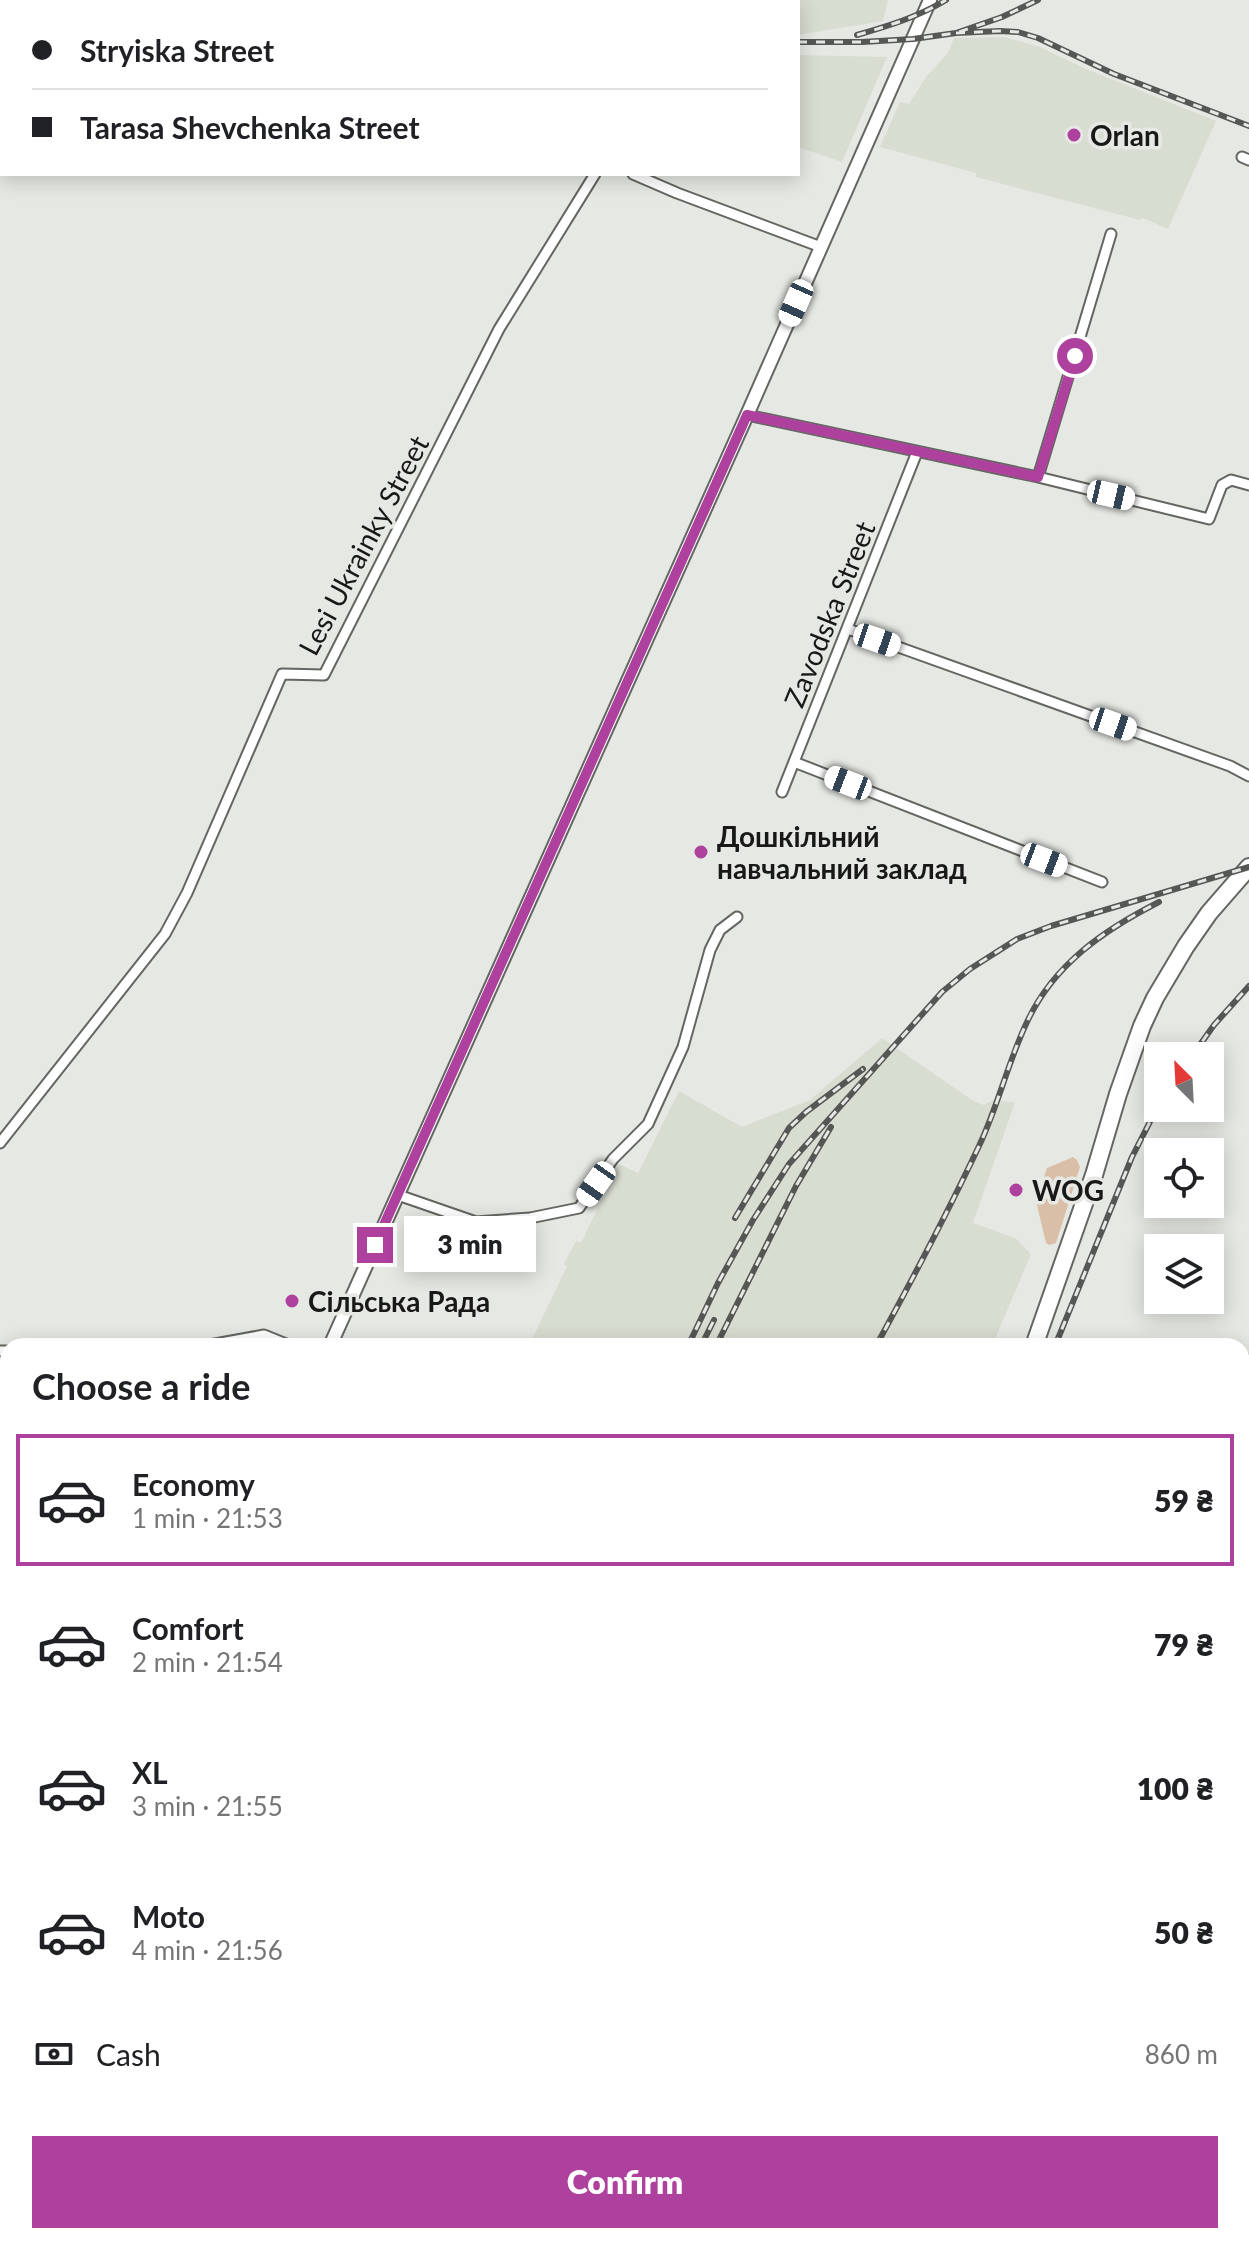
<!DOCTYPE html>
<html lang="en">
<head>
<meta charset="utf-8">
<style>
	body { margin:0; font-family:Lato,sans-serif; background:#f6f6f6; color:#202124; height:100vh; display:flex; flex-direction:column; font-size:30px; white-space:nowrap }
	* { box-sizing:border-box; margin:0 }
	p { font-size:26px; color:#757577 }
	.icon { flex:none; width:44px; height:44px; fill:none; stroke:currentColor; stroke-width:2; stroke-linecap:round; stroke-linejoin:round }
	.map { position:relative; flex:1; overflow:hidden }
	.details { position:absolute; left:0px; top:1338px; width:1250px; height:906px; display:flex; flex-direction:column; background:#fff; border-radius:24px 24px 0 0; box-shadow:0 4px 20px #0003 }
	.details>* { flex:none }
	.top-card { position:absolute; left:0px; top:0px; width:800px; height:176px; box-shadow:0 4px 20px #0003; display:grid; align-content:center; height:176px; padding:0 32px; background:#fff }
	.needle { width:52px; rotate:336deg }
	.fabs { position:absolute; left:1144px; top:1042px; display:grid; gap:16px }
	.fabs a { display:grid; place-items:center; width:80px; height:80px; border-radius:0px; background:#fff; box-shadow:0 4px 20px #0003; font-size:40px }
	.end { position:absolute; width:36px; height:36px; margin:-18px; border:10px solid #ae409e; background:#fff; box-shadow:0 0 0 4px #fff }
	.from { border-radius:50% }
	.bubble { position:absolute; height:56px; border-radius:0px; background:#fff; box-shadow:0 4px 20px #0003; font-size:26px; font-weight:800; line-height:56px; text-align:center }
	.car { position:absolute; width:24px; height:48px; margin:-24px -12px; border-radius:10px; box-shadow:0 0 6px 2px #0007; background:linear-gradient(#fff 24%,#345 0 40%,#fff 0 76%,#345 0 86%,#fff 0) }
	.top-card b { display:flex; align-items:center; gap:28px; height:76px; font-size:30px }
	.top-card b+b { border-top:2px solid #e0e0e0 }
	.top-card i { width:20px; height:20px; background:#202124 }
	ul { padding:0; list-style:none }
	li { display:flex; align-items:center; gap:24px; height:132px; margin:0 16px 12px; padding:0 16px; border:4px solid transparent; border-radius:0px }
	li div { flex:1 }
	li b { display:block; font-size:30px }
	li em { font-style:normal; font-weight:800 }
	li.on { border-color:#ae409e }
	li>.icon { width:72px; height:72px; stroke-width:1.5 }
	h2 { padding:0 32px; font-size:36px; line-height:96px }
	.pay { display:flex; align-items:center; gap:20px; height:88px; padding:0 32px; font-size:30px }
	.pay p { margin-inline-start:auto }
	.action { display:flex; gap:16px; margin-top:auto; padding:16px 32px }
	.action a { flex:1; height:92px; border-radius:0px; background:#ae409e; color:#fff; font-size:32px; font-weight:800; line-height:92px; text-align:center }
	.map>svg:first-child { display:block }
</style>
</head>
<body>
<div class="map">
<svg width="1249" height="2243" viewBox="0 0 1249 2243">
	<rect width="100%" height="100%" fill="#e6e8e3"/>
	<path fill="#d8ddd1" d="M 0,0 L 379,0 L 379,2 L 2,2 L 2,47 L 0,48 Z
		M 502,0 L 888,0 L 883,21 L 798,35 L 798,2 L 499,2 Z
		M 1004,37 L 1040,47 L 1086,69 L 1216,121 L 1168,229 L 1143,218 L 1140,220 L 976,177 L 976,173 L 880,147 L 900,102 L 909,104 L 926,77 L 948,53 L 954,38 Z
		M 798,55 L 887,57 L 842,162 L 798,147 Z
		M 882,1038 L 972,1100 L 983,1105 L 993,1100 L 1015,1102 L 973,1223 L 1015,1238 L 1031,1254 L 992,1346 L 529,1346 L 567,1266 L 564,1264 L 576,1241 L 581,1243 L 619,1164 L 638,1173 L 679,1091 L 742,1127 L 810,1100 Z
		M 89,2236 L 391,2236 L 386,2243 L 103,2243 Z"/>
	<path fill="#d9bfa7" d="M 1073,1157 L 1077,1160 L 1080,1167 L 1056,1243 L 1050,1245 L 1046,1243 L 1036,1201 L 1047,1168 Z
		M 1249,1639 L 1249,1778 L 1242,1809 L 1242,1652 Z
		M 788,2236 L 868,2236 L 869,2243 L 783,2243 Z
		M 1058,2236 L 1198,2236 L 1197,2243 L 1057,2243 Z"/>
	<path fill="#6caca5" d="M 1249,1353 L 1249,1620 L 1242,1633 L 1242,1358 Z
		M 1249,1837 L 1249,2243 L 1206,2243 L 1206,2236 L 1242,2236 L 1242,1866 Z
		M 882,2236 L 1053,2236 L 1052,2243 L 883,2243 Z"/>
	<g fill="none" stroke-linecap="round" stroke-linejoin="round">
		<g stroke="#646661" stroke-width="13">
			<path id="street" d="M 1242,157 L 1249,160
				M 633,174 L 677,193 L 821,247
				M 747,415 L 1038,477 L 1209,519 L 1222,485 L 1231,480 L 1249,485
				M 1038,477 L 1111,234
				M 848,629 L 1230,766 L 1249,776
				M 794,762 L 1102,882
				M 782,792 L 917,452
				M 0,1143 L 165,934 L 187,893 L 282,674 L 324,675 L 499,329 L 595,174
				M 398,1195 L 476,1222 L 530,1218 L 579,1208 L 613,1159 L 648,1124 L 683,1047 L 710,950 L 720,930 L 737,917
				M 204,1346 L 264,1335 L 291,1346
				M 0,1351 L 8,1351
				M 0,1983 L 8,1987
				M 40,2243 L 43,2236"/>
		</g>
		<g stroke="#646661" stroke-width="16">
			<path id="secondary" d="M 330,1346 L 747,415 L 930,0
				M 0,2095 L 8,2077"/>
		</g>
		<g stroke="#646661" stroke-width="20">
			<path id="highway" d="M 1034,1346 L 1094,1175 L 1118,1094 L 1142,1026 L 1155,998 L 1186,946 L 1209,913 L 1249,867
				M 431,2243 L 438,2236"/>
		</g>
		<use href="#street" stroke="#fff" stroke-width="9"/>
		<use href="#secondary" stroke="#fff" stroke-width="12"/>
		<use href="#highway" stroke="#fff" stroke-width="16"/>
		<g stroke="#555754" stroke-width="6">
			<path id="rail" d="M 555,2 L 560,0
				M 956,33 L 1000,31 L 1018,32 L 1038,38 L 1114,74 L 1249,126
				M 857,35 C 888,26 918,17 946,0
				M 798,42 L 862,42 L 913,39 L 956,33 L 1002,17 L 1038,0
				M 0,69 L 2,69
				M 1192,1056 L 1214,1025 L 1249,986
				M 735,1218 L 789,1128 L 806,1112 L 863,1069
				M 688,1346 L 718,1283 L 753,1220 L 789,1164 L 942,992 L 970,969 L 1017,939 L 1051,926 L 1249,867
				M 701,1346 L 714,1320
				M 716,1346 L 796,1186 L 831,1127
				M 876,1346 C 912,1280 947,1214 979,1146 C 998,1106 1008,1062 1027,1022 C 1054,964 1104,930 1159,902
				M 1055,1346 L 1132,1157 L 1158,1106
				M 682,2243 L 685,2236"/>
		</g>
		<use href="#rail" stroke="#e6e8e3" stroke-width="3" stroke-dasharray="9" stroke-linecap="butt"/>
	</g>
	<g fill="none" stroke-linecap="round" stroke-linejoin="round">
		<path stroke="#ae409e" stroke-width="10" d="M 375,1245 L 747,415 L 1038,477 L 1075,356"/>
	</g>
	<g fill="#ae409e" stroke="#e6e8e3" stroke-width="3">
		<circle cx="1074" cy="135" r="8"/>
		<circle cx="701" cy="852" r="8"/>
		<circle cx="1016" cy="1190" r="8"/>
		<circle cx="292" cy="1301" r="8"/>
	</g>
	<g text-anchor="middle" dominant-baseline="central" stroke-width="7" stroke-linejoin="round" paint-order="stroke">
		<g font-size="28" font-weight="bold" fill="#181917" stroke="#e6e8e3" text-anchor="start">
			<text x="1090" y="135">Orlan</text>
			<text x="717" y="836">Дошкільний<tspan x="717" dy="32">навчальний заклад</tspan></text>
			<text x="1032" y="1190">WOG</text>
			<text x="308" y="1301">Сільська Рада</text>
		</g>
		<g font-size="28" fill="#181917" stroke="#e6e8e3">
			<text transform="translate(363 545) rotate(-62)">Lesi Ukrainky Street</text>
			<text transform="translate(829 614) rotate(-68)">Zavodska Street</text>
		</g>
	</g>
</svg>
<div class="fabs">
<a><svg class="needle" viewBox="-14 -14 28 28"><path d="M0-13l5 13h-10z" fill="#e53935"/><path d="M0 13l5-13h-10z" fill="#757577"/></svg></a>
<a><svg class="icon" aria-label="locate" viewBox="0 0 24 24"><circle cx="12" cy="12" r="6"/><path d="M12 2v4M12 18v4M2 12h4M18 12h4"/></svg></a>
<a><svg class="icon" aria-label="layers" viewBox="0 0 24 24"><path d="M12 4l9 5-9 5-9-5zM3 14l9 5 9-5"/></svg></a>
</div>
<i class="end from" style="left:1075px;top:356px"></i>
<i class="end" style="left:375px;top:1245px"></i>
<div class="bubble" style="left:404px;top:1216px;width:132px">3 min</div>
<i class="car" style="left:796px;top:303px;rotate:204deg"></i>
<i class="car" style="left:1111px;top:495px;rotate:103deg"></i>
<i class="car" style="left:877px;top:640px;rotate:109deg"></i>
<i class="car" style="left:1113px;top:724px;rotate:109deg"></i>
<i class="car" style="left:848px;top:783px;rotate:291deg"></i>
<i class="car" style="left:1044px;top:860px;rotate:111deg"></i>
<i class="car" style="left:596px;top:1184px;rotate:215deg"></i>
<div class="top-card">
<b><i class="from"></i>Stryiska Street</b>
<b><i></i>Tarasa Shevchenka Street</b>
</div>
<section class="details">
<h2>Choose a ride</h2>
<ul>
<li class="on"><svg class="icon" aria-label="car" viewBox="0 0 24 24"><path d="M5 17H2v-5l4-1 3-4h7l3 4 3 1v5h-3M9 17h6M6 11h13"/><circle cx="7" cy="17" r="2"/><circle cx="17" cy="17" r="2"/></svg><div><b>Economy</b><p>1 min · 21:53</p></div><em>59 ₴</em></li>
<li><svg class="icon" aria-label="car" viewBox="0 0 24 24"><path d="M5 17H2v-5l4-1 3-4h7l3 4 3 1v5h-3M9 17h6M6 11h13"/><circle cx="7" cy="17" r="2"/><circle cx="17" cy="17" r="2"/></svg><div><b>Comfort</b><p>2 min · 21:54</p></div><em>79 ₴</em></li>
<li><svg class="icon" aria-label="car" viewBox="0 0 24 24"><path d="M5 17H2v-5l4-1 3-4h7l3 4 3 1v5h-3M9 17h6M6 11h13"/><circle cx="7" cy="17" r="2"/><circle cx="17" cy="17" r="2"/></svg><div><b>XL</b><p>3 min · 21:55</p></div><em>100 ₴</em></li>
<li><svg class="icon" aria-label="car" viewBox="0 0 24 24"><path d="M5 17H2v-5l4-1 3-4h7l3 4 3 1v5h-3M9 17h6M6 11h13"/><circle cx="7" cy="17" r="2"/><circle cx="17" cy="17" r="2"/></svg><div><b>Moto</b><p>4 min · 21:56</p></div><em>50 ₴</em></li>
</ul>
<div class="pay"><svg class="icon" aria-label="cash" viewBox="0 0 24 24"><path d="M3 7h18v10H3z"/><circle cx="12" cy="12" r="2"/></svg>Cash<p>860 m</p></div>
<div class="action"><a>Confirm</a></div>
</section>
</div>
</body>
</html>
